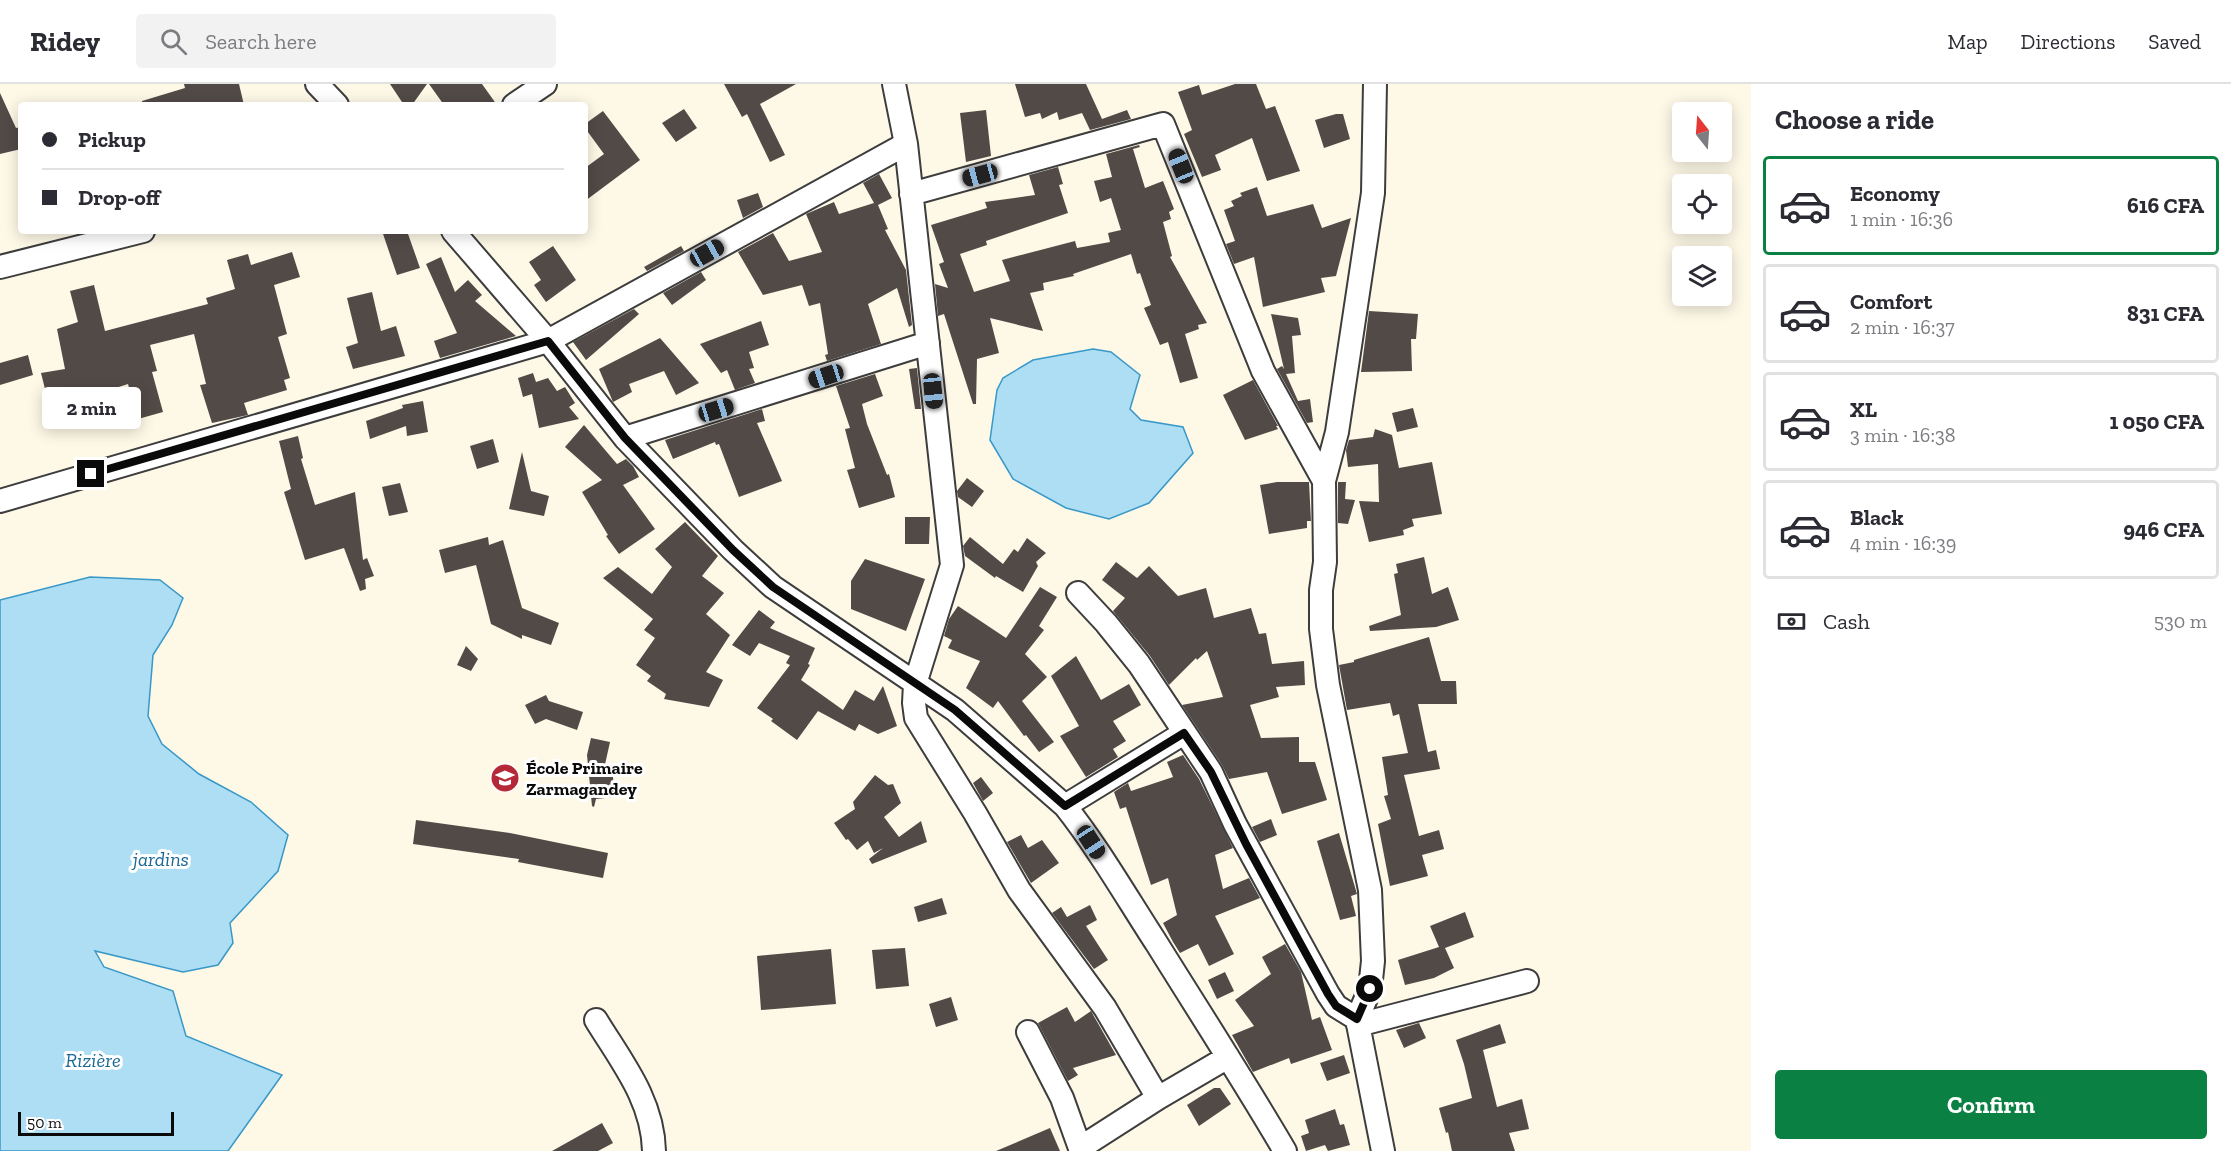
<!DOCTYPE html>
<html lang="en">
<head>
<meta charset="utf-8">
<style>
	body { margin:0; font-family:"Zilla Slab",serif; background:#f2f2f3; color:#2b2b33; height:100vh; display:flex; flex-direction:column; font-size:22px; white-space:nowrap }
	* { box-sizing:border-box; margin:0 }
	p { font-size:20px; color:#7c7c81 }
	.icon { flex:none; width:33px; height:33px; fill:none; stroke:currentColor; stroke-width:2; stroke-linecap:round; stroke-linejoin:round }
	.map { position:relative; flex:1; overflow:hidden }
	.sheet { display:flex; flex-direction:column; background:#fff; width:480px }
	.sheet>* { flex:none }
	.top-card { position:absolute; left:18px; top:18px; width:570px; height:132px; border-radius:6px; box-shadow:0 3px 15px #0003; display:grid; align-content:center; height:132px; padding:0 24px; background:#fff }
	.needle { width:39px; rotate:343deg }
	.controls { position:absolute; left:1672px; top:18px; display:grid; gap:12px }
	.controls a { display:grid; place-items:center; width:60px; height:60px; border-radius:6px; background:#fff; box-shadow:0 3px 15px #0003; font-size:30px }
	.scale { position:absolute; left:18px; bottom:15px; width:156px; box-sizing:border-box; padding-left:6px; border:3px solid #0a0a0a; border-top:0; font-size:16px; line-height:21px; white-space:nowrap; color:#0a0a0a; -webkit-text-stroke:4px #fff; paint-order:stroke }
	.end { position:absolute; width:27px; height:27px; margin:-14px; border:8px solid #0a0a0a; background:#fff; box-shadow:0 0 0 3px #fff }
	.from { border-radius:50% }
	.bubble { position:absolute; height:42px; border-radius:6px; background:#fff; box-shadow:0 3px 15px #0003; font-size:20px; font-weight:800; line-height:42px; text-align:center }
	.car { position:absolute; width:18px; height:36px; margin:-18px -9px; border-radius:8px; box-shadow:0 0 4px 2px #0007; background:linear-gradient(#222 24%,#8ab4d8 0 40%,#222 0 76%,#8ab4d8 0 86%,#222 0) }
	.top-card b { display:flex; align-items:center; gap:21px; height:57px; font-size:22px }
	.top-card b+b { border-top:2px solid #e1e1e2 }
	.top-card i { width:15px; height:15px; background:#2b2b33 }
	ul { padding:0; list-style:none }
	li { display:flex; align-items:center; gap:18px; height:99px; margin:0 12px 9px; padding:0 12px; border:3px solid #e1e1e2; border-radius:6px }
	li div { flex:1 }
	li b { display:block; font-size:22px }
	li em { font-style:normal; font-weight:800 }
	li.selected { border-color:#0b8043 }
	li>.icon { width:54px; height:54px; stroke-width:1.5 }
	h2 { padding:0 24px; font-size:27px; line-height:72px }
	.pay { display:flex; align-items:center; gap:15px; height:66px; padding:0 24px; font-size:22px }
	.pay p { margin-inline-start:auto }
	.primary-button { display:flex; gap:12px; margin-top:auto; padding:12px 24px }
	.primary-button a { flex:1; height:69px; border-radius:6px; background:#0b8043; color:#fff; font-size:24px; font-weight:800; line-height:69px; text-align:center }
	header { display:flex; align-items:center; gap:36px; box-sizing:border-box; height:84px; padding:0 30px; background:#fff; border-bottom:2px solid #e1e1e2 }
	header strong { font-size:28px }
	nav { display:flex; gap:33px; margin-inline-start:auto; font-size:21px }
	.search { width:420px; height:54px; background:#f2f2f3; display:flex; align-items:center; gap:15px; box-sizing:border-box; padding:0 21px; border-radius:6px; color:#7c7c81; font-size:22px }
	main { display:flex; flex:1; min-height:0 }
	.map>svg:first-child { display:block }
</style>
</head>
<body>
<header>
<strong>Ridey</strong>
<div class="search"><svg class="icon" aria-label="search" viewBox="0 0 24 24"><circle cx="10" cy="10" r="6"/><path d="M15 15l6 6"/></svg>Search here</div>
<nav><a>Map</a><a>Directions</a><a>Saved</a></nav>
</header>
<main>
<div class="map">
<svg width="1751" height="1067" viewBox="0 0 1751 1067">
	<rect width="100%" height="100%" fill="#fef8e7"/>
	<path fill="#aedef3" stroke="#3898c8" stroke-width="1.5" d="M 1093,265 L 1111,268 L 1140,291 L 1130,325 L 1141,336 L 1183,343 L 1193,369 L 1149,419 L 1109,435 L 1066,424 L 1013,395 L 990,356 L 997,306 L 1003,294 L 1033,276 Z
		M 90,493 L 160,496 L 183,514 L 172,541 L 153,571 L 148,632 L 162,660 L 199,690 L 251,718 L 288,751 L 278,787 L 230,839 L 233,859 L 218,881 L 183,888 L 95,867 L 104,883 L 173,907 L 186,952 L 282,991 L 228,1067 L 0,1067 L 0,516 Z"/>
	<path fill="#524a47" d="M 184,0 L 239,0 L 244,21 L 142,21 L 142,17 L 185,4 Z
		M 390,0 L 427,0 L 412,21 L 404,21 Z
		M 429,0 L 482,0 L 497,21 L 444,21 Z
		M 724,0 L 796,0 L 760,20 L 785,71 L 770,78 L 747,30 L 742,33 Z
		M 1015,0 L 1086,0 L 1102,35 L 1127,26 L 1131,35 L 1090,46 L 1082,29 L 1059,36 L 1057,28 L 1042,35 L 1040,29 L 1025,33 Z
		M 1235,0 L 1256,0 L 1266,25 L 1275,22 L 1300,87 L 1267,97 L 1252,54 L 1215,71 L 1221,86 L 1202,93 L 1184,50 L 1192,46 L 1178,8 L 1199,1 L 1202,11 Z
		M 0,9 L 16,44 L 21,43 L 21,65 L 0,70 Z
		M 684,25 L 697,44 L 676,58 L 662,39 Z
		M 986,26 L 991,72 L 966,78 L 960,29 Z
		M 603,27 L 640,76 L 585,117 L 585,84 L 604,70 L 585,44 L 585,40 Z
		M 1336,30 L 1343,30 L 1350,55 L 1324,64 L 1315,36 Z
		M 1139,61 L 1140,63 L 1133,65 L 1145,104 L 1163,97 L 1174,125 L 1169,128 L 1171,135 L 1163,138 L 1172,172 L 1170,173 L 1207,239 L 1198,241 L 1199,245 L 1185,250 L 1198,294 L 1180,299 L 1168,258 L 1160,261 L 1144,224 L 1151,221 L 1140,189 L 1137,190 L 1131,170 L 1073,190 L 1074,192 L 1043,199 L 1044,206 L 1030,209 L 1043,247 L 990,234 L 999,269 L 977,275 L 976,320 L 973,320 L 944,230 L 938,232 L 935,200 L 948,204 L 939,180 L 944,178 L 931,141 L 987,124 L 985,118 L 1035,111 L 1029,91 L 1058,83 L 1063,100 L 1059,101 L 1068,129 L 986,157 L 987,161 L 960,170 L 974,208 L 1010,197 L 1002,176 L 1075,157 L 1077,164 L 1110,158 L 1108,149 L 1121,146 L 1111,114 L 1100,118 L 1094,97 L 1112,93 L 1106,70 Z
		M 879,90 L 892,114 L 878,121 L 888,145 L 885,146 L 906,186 L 912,241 L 909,243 L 897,204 L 868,220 L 881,260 L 827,277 L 825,271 L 828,270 L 820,219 L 809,222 L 802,201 L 763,211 L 738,168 L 773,149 L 789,177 L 822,168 L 806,130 L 834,118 L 839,130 L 874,119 L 863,99 Z
		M 1257,103 L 1267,132 L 1313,120 L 1322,144 L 1351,134 L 1336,192 L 1321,194 L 1325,208 L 1263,223 L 1254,173 L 1234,180 L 1226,160 L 1235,157 L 1224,126 L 1234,122 L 1231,117 L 1242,112 L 1240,109 Z
		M 758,109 L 763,123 L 743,134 L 737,116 Z
		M 382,147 L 407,147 L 420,184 L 397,191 Z
		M 553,162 L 576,196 L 546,218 L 534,201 L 541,196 L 529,178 Z
		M 681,162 L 684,167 L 647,187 L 644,183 Z
		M 292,168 L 300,193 L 274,201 L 287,250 L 278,253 L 290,294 L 284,296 L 287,306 L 244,319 L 248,331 L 212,339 L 200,301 L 206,300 L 194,250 L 150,261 L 157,287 L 152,288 L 163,328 L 138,335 L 128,300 L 81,315 L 78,306 L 47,313 L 41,289 L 65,285 L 57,245 L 78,238 L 70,207 L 94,201 L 105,247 L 208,220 L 206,214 L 235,205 L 227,176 L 248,170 L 251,181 Z
		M 441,173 L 455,208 L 468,196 L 482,211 L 475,217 L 516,252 L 440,274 L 434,257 L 457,249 L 426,180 Z
		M 701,188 L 706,196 L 672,221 L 663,209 Z
		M 372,208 L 381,247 L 396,242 L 405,272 L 353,285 L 346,263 L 358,259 L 347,214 Z
		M 634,225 L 639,230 L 586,276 L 573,258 Z
		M 1369,227 L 1418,230 L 1416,255 L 1411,255 L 1412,287 L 1361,288 Z
		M 1271,230 L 1298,234 L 1301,251 L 1292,252 L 1295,289 L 1286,290 L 1298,317 L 1310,315 L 1313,338 L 1307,339 L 1277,285 L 1282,282 L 1284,285 Z
		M 761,237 L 769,261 L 749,268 L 754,284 L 749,285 L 755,299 L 735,306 L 727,286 L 721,289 L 700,260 Z
		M 660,254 L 699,299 L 676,311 L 664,287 L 629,300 L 632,308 L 613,318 L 599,285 Z
		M 28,271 L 33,291 L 0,301 L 0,279 Z
		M 917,284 L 921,325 L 915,325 L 909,285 Z
		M 533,289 L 536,298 L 548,294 L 557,307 L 565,303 L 575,319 L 569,323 L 579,335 L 539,344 L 532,310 L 523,313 L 518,294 Z
		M 875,290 L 883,312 L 862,320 L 867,340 L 887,391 L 889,390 L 895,413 L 859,424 L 847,386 L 855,384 L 845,345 L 850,344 L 836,302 Z
		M 1253,296 L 1278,342 L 1276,342 L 1278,345 L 1245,356 L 1223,311 Z
		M 423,317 L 428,348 L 407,352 L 406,342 L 370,355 L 366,337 L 403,324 L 402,321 Z
		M 1413,324 L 1418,343 L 1397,348 L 1392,329 Z
		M 762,325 L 765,337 L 757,339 L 782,397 L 739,413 L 719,360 L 716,361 L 715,358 L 673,375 L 665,356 Z
		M 584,341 L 617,380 L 626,375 L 633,382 L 639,393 L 623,401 L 655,445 L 619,470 L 606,452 L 608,451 L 582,408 L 602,396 L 565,363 Z
		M 1375,345 L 1392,351 L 1399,384 L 1432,378 L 1442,430 L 1412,435 L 1414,442 L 1403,446 L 1404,451 L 1369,458 L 1359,417 L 1379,418 L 1378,380 L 1348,383 L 1346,366 L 1349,356 L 1373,353 Z
		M 298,352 L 303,374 L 301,375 L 315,421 L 355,408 L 363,476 L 367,474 L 374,492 L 365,495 L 366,505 L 360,507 L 344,464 L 305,476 L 284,408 L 291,405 L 279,357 Z
		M 493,355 L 499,378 L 477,385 L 470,362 Z
		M 522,368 L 531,407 L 549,412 L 544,432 L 509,425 Z
		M 967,394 L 984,407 L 972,423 L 958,413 L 957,407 Z
		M 1277,398 L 1309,398 L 1311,437 L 1307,437 L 1307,444 L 1269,450 L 1260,401 Z
		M 1338,398 L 1346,398 L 1345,415 L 1355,416 L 1348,440 L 1338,439 Z
		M 400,399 L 408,428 L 389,432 L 382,403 Z
		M 905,433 L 930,433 L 929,460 L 905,460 Z
		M 685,438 L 718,472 L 702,492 L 724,509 L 706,530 L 730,551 L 706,588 L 723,596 L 709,623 L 664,615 L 666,610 L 647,597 L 651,592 L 636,581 L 655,554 L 644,546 L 653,535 L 603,494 L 618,483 L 652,510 L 672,483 L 655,465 Z
		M 488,453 L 489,461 L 503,456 L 522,524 L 559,539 L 551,561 L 522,551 L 522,555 L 491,540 L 476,481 L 445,489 L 439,466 Z
		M 970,453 L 1003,480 L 1014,465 L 1018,468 L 1027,454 L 1046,469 L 1036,478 L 1038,482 L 1023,508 L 996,492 L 995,494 L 965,472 L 963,462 Z
		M 1424,473 L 1432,510 L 1448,503 L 1459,536 L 1436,543 L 1370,547 L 1369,542 L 1401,531 L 1394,490 L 1398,489 L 1396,480 Z
		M 865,475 L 925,495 L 906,547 L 851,525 L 851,497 Z
		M 1116,478 L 1137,494 L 1149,482 L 1178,512 L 1206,504 L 1214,534 L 1251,524 L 1259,550 L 1266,549 L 1272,580 L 1304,577 L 1305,601 L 1276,603 L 1279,613 L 1250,621 L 1261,654 L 1299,653 L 1299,678 L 1315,678 L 1327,716 L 1282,730 L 1267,688 L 1229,695 L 1222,681 L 1182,621 L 1223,613 L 1207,567 L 1197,576 L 1196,574 L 1169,601 L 1150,572 L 1113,527 L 1125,514 L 1102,496 Z
		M 1040,503 L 1057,513 L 1039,542 L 1044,546 L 1025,570 L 1047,593 L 1022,617 L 1054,658 L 1039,668 L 1026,651 L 1024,652 L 998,617 L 993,624 L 966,604 L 980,577 L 948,564 L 952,556 L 944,552 L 949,535 L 958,522 L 1006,554 Z
		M 759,526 L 775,538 L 770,544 L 815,564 L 808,580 L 810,581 L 801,596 L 843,626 L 855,606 L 874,617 L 883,602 L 897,642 L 878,650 L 859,640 L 855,647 L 818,627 L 797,656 L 771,637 L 773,635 L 757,624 L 790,581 L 786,579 L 790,572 L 759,559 L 750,572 L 732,561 Z
		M 1429,553 L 1441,597 L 1456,597 L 1457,620 L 1418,620 L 1428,668 L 1436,666 L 1440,685 L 1404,691 L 1419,752 L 1439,746 L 1444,765 L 1422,771 L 1428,792 L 1390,802 L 1378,740 L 1391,735 L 1384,712 L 1388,711 L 1382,673 L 1408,669 L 1399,630 L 1393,632 L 1390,619 L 1347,626 L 1339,581 L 1354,578 L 1354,576 Z
		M 466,562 L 478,575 L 471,587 L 457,581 Z
		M 1076,572 L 1101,616 L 1129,600 L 1141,621 L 1113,637 L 1126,657 L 1113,665 L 1118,673 L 1086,693 L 1060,652 L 1079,642 L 1051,592 Z
		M 546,611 L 549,617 L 583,628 L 577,646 L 546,635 L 535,640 L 525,621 Z
		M 591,654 L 610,658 L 604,685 L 612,684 L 615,713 L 596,715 L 594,723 L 592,722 L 587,671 Z
		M 1183,671 L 1199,695 L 1233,764 L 1215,771 L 1223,805 L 1249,794 L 1260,814 L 1215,832 L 1234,870 L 1209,882 L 1198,860 L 1180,869 L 1173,858 L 1163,839 L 1177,831 L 1168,794 L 1151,801 L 1126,723 L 1120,725 L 1114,708 L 1128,699 L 1131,707 L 1173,693 L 1167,678 Z
		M 875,691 L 888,701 L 893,700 L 901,719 L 884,733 L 899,753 L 921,737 L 927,758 L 872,780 L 869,775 L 883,764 L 874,769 L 868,757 L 857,766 L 848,755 L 846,756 L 834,739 L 855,725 L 853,718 Z
		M 981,693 L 993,709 L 983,717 L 973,699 Z
		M 1271,735 L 1277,751 L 1260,758 L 1252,743 Z
		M 416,736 L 510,749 L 608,769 L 603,794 L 518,778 L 519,775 L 413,760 Z
		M 1339,749 L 1357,810 L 1351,812 L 1356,832 L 1340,836 L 1317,757 Z
		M 1021,751 L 1028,764 L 1042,756 L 1059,779 L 1031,799 L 1007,758 Z
		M 942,814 L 947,830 L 918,838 L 914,823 Z
		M 1090,821 L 1097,836 L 1086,842 L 1108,876 L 1094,885 L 1052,829 L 1061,823 L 1067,833 Z
		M 1465,828 L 1474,853 L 1445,864 L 1454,884 L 1434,894 L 1405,901 L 1398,876 L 1439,863 L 1430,842 Z
		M 1285,860 L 1301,888 L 1312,936 L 1320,933 L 1332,966 L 1291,980 L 1289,974 L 1253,988 L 1232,951 L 1254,942 L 1235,916 L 1271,890 L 1262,873 Z
		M 905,864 L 909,902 L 876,905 L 872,866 Z
		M 831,865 L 836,920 L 761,926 L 757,872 Z
		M 1225,888 L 1234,907 L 1217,915 L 1208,896 Z
		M 951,913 L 958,936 L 936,943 L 929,920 Z
		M 1067,923 L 1075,938 L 1091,927 L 1116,971 L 1073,984 L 1078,991 L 1068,997 L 1038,939 Z
		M 1419,939 L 1426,954 L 1404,964 L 1396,946 Z
		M 1500,940 L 1506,959 L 1483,966 L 1497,1023 L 1522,1015 L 1529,1045 L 1509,1049 L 1515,1067 L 1452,1067 L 1448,1048 L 1446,1049 L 1439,1024 L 1472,1014 L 1464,980 L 1456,956 Z
		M 1344,971 L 1350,989 L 1327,997 L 1320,979 Z
		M 1214,1004 L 1220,1004 L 1231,1020 L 1199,1042 L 1187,1021 Z
		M 1335,1025 L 1340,1041 L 1344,1040 L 1350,1061 L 1328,1067 L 1325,1061 L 1306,1067 L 1301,1052 L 1309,1049 L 1305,1036 Z
		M 602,1039 L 613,1059 L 598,1067 L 552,1067 Z
		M 1050,1044 L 1060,1067 L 996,1067 Z"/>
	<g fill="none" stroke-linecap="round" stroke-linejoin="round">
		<g stroke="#3d3d3d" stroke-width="26">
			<path id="street" d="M 317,0 L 337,21
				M 894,0 L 906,60 L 952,481 L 915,600 L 914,619 L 916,634 L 975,729 L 1019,806 L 1105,924 L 1158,1014
				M 514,21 L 545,0
				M 911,110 L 1163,40 L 1263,287 L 1324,397
				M 453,147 L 548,257 L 625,354 L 733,466 L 773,503 L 955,626 L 1065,722 C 1099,765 1127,814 1157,860 C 1200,929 1244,997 1285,1067
				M 0,183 L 143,147
				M 625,354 L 928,259
				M 0,417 L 548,257 L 906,60
				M 1078,509 L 1106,539 L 1139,580 L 1211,688 L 1235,740 L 1328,910 L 1336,922 L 1357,935 L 1383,1067
				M 1065,722 L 1184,649
				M 1357,935 L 1370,905 L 1373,877 L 1370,806 L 1328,601 L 1321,545 L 1321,506 L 1325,478 L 1324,397 L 1337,348 L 1373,109 L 1375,0
				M 596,936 C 621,977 653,1016 654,1067
				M 1358,941 L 1527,897
				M 1028,948 L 1062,1014 L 1081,1067
				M 1080,1064 L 1158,1014 L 1228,973"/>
		</g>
		<use href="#street" stroke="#fff" stroke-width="22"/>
	</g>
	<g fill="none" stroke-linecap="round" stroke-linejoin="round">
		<path stroke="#0a0a0a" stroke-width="8" d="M 91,390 L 548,257 L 625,354 L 733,466 L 773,503 L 955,626 L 1065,722 L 1184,649 L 1211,688 L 1246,760 L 1328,910 L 1336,922 L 1357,935 L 1370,905"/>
	</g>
	<defs>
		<g id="school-disc" transform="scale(1.5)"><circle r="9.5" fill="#b42838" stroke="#fff"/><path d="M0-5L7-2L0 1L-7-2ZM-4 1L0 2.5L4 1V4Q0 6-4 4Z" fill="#fff"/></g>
	</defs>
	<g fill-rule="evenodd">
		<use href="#school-disc" x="505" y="694"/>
	</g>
	<g text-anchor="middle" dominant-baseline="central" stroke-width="6" stroke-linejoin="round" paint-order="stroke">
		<g font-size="18" font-weight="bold" fill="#0a0a0a" stroke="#fff" text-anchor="start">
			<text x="526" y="684">École Primaire<tspan x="526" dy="21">Zarmagandey</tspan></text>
		</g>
		<g font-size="20" font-style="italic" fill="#196896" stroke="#fff">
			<text x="161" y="775">jardins</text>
			<text x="93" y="976">Rizière</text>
		</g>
	</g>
</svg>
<div class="controls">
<a><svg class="needle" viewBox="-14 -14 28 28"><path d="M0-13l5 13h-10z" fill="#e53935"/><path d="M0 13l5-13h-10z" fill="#7c7c81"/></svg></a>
<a><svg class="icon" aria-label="locate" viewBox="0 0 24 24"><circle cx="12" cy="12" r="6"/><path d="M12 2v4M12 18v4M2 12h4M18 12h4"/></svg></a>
<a><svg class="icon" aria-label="layers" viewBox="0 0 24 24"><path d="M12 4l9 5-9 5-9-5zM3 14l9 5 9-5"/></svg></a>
</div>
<div class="scale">50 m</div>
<i class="end from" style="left:1370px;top:905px"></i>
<i class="end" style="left:91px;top:390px"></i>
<div class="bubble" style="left:42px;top:303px;width:99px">2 min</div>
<i class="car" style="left:1181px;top:82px;rotate:338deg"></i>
<i class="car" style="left:980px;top:91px;rotate:255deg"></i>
<i class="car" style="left:707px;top:169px;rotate:61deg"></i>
<i class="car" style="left:826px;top:292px;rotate:252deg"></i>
<i class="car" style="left:933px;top:307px;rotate:174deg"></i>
<i class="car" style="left:716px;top:326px;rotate:73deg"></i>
<i class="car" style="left:1091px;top:758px;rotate:147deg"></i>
<div class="top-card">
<b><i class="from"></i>Pickup</b>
<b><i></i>Drop-off</b>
</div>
</div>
<section class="sheet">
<h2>Choose a ride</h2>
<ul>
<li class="selected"><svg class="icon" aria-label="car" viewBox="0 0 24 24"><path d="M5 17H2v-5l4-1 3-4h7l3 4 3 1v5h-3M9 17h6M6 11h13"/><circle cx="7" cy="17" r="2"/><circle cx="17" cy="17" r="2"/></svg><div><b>Economy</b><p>1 min · 16:36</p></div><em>616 CFA</em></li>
<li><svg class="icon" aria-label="car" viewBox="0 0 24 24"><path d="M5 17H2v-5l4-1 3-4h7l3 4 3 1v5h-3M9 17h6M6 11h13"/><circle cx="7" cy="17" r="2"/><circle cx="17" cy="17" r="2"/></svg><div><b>Comfort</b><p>2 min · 16:37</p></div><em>831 CFA</em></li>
<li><svg class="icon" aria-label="car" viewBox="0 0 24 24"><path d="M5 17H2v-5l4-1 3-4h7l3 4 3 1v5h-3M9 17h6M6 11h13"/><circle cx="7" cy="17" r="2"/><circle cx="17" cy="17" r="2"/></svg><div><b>XL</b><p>3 min · 16:38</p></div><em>1 050 CFA</em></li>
<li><svg class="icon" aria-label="car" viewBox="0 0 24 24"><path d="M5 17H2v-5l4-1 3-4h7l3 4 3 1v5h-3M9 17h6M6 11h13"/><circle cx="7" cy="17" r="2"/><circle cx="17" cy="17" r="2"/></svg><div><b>Black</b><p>4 min · 16:39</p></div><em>946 CFA</em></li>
</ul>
<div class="pay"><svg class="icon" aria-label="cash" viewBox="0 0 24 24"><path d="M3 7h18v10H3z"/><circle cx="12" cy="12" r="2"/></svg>Cash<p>530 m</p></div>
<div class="primary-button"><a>Confirm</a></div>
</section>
</main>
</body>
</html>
